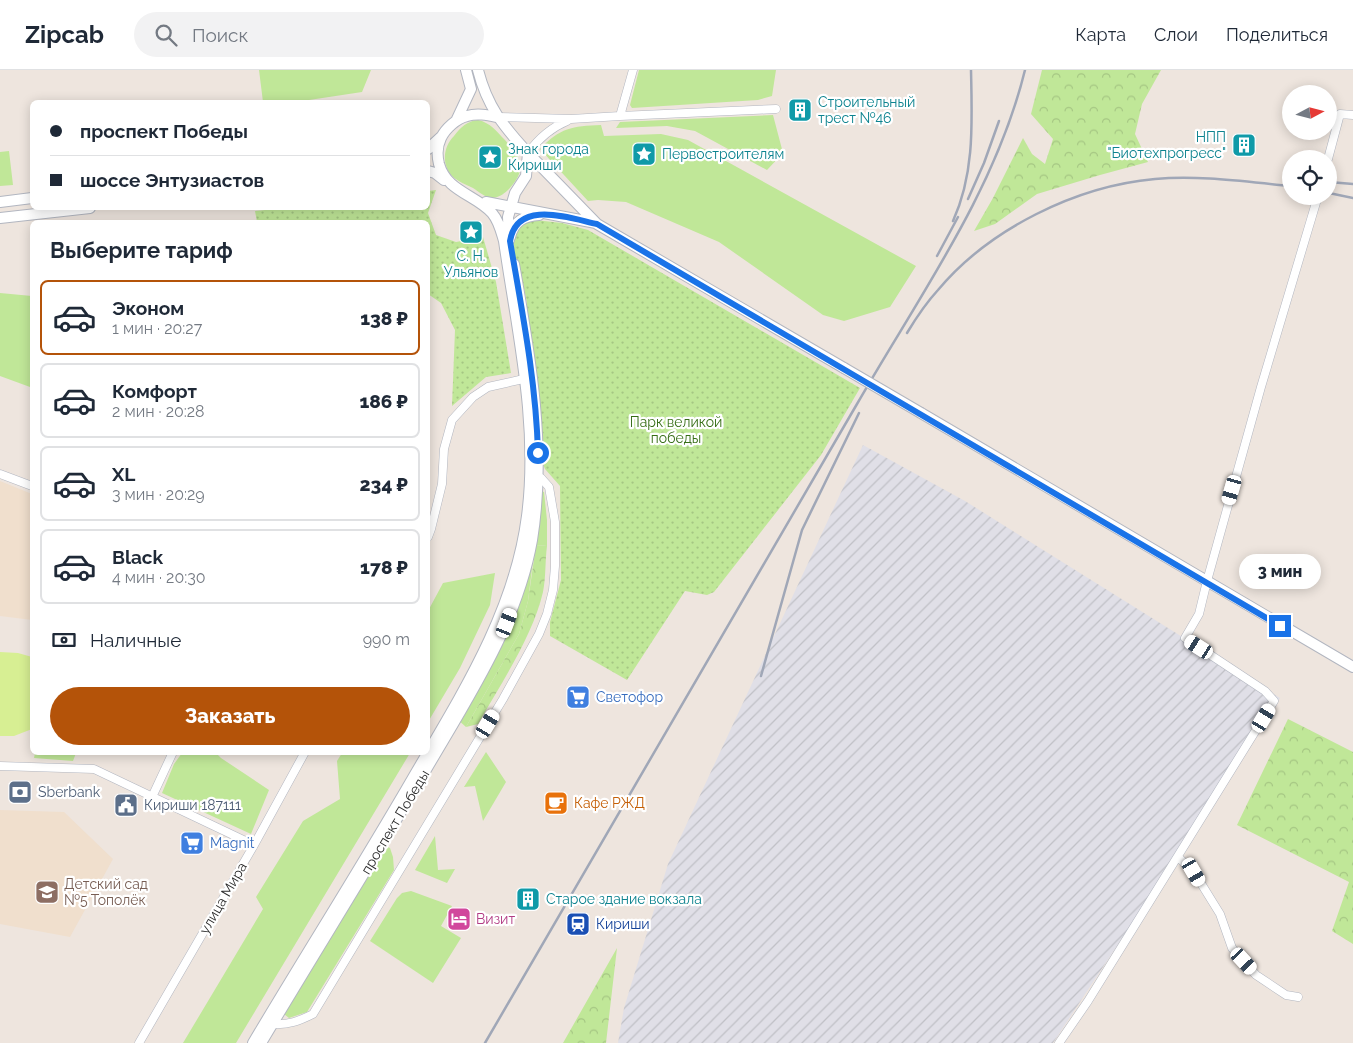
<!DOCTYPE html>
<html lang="ru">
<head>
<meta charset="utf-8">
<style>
	body { margin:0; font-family:Raleway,sans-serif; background:#f2f2f3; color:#1f2937; height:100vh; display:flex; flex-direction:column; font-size:19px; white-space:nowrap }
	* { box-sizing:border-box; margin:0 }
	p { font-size:16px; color:#747a83 }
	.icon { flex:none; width:28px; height:28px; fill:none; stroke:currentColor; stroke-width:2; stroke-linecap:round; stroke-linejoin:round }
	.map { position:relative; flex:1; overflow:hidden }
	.drawer { position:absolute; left:30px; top:150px; width:400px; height:535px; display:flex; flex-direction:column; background:#fff; border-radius:8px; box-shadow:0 2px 12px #0003 }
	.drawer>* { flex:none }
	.top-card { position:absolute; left:30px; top:30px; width:400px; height:110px; border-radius:8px; box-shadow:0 2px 12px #0003; display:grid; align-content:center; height:110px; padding:0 20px; background:#fff }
	.needle { width:32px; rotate:83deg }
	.tools { position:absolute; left:1282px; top:15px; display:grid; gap:10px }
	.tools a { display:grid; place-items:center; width:55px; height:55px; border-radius:50%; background:#fff; box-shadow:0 2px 12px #0003; font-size:25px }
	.end { position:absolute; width:22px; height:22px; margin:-11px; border:6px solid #1a73e8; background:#fff; box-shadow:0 0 0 2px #fff }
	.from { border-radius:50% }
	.bubble { position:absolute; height:35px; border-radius:18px; background:#fff; box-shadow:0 2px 12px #0003; font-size:16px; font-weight:800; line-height:35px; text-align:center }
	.car { position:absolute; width:15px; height:30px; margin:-15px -8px; border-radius:6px; box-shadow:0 0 4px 1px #0007; background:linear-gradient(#fff 24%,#345 0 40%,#fff 0 76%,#345 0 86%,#fff 0) }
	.top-card b { display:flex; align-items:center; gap:18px; height:48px; font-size:19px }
	.top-card b+b { border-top:1px solid #e0e1e3 }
	.top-card i { width:12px; height:12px; background:#1f2937 }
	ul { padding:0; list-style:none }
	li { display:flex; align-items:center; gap:15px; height:75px; margin:0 10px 8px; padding:0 10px; border:2px solid #e0e1e3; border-radius:8px }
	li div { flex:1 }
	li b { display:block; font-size:19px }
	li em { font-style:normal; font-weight:800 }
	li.on { border-color:#b45309 }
	li>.icon { width:45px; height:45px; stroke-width:1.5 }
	h2 { padding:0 20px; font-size:22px; line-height:60px }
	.pay { display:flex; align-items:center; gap:12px; height:55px; padding:0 20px; font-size:19px }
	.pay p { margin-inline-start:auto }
	.button { display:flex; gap:10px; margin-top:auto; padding:10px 20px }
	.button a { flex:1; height:58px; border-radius:30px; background:#b45309; color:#fff; font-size:20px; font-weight:800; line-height:58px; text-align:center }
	header { display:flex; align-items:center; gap:30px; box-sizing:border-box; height:70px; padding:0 25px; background:#fff; border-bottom:1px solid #e0e1e3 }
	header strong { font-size:24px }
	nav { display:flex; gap:28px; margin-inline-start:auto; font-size:18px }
	.search { width:350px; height:45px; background:#f2f2f3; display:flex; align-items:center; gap:12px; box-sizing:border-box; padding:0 18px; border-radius:28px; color:#747a83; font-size:19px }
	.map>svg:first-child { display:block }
</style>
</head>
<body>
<header>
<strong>Zipcab</strong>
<div class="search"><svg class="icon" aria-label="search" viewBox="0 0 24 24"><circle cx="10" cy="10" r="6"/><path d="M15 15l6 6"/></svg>Поиск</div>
<nav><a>Карта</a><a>Слои</a><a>Поделиться</a></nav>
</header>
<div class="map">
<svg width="1353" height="973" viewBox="0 0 1353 973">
	<defs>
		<pattern id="industrial-furrows" width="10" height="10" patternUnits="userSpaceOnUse" patternTransform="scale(1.25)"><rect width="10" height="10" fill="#e0dfe7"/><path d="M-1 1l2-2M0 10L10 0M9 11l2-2" fill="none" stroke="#c0c0c6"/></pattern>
		<pattern id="forest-crowns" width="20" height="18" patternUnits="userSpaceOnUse" patternTransform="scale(1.25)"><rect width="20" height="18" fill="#c0e798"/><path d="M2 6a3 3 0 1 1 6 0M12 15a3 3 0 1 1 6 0" fill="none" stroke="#a5c683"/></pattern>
		<pattern id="park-dots" width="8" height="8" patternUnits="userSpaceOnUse" patternTransform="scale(1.25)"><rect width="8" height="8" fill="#c0e798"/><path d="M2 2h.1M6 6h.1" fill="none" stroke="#a5c683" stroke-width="1.8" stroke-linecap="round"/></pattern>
	</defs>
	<rect width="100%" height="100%" fill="#eee5de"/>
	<path fill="url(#industrial-furrows)" d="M 863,375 L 965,431 L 1280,628 L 1053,973 L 618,973 L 624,938 L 668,794 Z"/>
	<path fill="#f0dfcd" d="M 0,411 L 32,424 L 32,550 L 0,546 Z
		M 0,740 L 64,742 L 113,789 L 70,867 L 0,854 Z"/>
	<path fill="#c0e798" d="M 259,0 L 371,0 L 362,22 L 296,32 L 263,32 Z
		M 639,0 L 776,0 L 772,26 L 758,30 L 632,38 L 630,35 Z
		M 773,45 L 783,83 L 767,100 L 695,61 L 667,56 L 616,58 L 620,52 Z
		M 478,50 C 491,53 496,61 505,70 C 521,89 528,98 509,119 C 505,123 500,127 493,128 C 486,128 479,122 473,118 C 466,115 458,111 453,107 C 441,95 443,77 454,66 C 461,57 467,51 478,50 Z
		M 601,55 L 604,66 L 661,64 L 688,70 L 916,196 L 890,237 L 844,251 L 823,245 L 719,172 L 626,132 L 598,130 L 588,131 L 540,79 C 560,58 572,56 601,55 Z
		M 9,81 L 13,115 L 0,116 L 0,82 Z
		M 0,223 L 32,226 L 32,310 L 30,317 L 0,306 Z
		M 541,421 L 544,422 L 547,450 L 547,476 L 535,475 L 528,531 L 519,564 L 466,657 L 457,649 Z
		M 495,503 L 490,535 L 460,598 L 428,652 L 428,541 L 443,513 Z
		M 486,682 L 506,712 L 483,751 L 475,716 L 464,717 Z
		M 35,683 L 35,682 L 76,683 L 73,691 L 34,688 Z
		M 182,683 L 216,683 L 221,688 L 269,720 L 251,764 L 162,723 L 174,694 Z
		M 342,683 L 410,683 L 236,973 L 183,973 L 263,839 L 256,827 L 303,751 L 340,729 L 337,691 Z
		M 435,766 L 438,800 L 455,799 L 447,813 L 415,800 Z
		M 384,775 L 390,778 L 393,787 L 394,800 L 307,942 L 289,948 L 284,944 Z
		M 411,821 L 452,836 L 441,856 L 461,868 L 433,913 L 370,871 L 397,828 L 402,823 Z"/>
	<path fill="url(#forest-crowns)" d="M 1042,0 L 1161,0 L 1142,34 L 1135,64 L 1148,92 L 1100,105 L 1037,124 L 995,154 L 974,161 L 993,128 L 1023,68 L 1032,84 L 1045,94 L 1053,69 L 1031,44 Z
		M 536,475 L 547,476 C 545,491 546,508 543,522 C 533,566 500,615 478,654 L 466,657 L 519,564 L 528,531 Z
		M 1288,649 L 1353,682 L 1353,874 L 1332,861 L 1349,812 L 1237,755 Z
		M 617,878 L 606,973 L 563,973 Z"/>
	<path fill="url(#park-dots)" d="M 436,120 L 428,143 L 436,165 L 456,172 L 483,167 L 496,212 L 511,303 L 486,307 L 452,336 L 455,260 L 441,233 L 428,224 L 428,152 L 257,152 L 255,141 L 285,138 L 428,138 L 428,121 Z
		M 535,150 L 562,153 L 588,160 L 860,318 L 821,385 L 714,522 L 707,525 L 685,521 L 627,610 L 550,566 L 550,552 L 561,510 L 560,416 L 545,399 L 541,389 L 525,243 L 527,233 L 523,214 L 518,205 L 513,171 L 520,158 L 526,153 Z"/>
	<path fill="#d7ef93" d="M 0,582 L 18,583 L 32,587 L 32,659 L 14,666 L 0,666 Z"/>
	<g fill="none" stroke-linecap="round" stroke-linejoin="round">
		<g stroke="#b2b6c0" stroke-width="9">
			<path id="street" d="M 620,46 L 776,39
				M 497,47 L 571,49 L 620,46 L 633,0
				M 528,83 C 539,68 550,58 567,51
				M 1328,89 L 1340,44 L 1353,45
				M 0,404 L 32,416
				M 428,467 L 431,459 L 442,414 L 444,379 L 452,350 L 473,327 L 488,317 L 528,308
				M 0,696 L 94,699 L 254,775
				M 152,727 L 173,682
				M 1178,787 L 1194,802 L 1220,844 L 1232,878 L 1256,905 L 1286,925 L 1298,927
				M 273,954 C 289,955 299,951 313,944 L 503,629 L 539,564 L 547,544 L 553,520 L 555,496 L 555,452 L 549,417 L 541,408 L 538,408
				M 139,973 L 254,775 L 305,682
				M 1059,973 L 1088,931 L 1274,631 L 1265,621 L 1185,568 L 1199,544 L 1207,511 L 1261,317 L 1318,126"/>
		</g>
		<g stroke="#b2b6c0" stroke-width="12">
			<path id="secondary" d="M 478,0 C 487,36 503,56 528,83 L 526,106 L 515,123 L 508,147 L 509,170
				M 456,51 L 471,19 L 466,0
				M 428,79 L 441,67
				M 528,83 L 597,154 L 844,298
				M 428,101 L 435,103 L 444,110
				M 0,132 L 32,128
				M 486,132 L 596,153
				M 0,148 L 90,138
				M 510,167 C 514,151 524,146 539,145
				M 921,343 L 1353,597
				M 253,973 C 306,884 362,796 414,706 C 462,624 515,541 527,446 C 539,353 517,262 504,171 C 501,161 499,151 492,143 C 475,124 447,122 439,94 C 437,86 437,76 441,68 C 445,59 457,48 467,46 C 477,43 487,45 497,47
				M 261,973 C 316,881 373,790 427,698 C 469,626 517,554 532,470 C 547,378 530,285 514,194"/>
		</g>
		<use href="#street" stroke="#fff" stroke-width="8"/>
		<use href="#secondary" stroke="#fff" stroke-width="10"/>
		<path stroke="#a0a7b7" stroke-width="2.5" d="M 1329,112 L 1353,114
			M 1329,123 L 1353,128
			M 968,129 L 984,93 L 999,51
			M 953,151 C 975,103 972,51 971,0
			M 937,186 L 958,147
			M 907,263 C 916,248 926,233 938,220 C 989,159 1076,116 1155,109 C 1200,105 1247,112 1291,116
			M 761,606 L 802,460 L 859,343
			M 485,973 C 609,760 733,547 857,334 C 919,226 995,122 1025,0"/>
		<g stroke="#b2b6c0" stroke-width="12" stroke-linecap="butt">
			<path id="secondary-bridge" d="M 844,298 L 921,343"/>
		</g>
		<use href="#secondary-bridge" stroke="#fff" stroke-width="10"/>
	</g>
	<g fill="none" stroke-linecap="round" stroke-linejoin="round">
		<path stroke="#1a73e8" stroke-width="6" d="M 538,383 C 536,311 522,241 510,171 C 517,129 569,148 597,154 L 1280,556"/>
	</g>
	<defs>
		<g id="building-square" transform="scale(1.25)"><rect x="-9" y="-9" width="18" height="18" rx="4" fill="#0f9aa8" stroke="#fff"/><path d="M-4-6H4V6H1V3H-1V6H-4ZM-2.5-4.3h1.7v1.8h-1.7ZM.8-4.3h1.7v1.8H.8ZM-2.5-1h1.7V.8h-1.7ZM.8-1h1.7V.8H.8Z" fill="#fff"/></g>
		<g id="sight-square" transform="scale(1.25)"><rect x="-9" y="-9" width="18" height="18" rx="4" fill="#0f9aa8" stroke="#fff"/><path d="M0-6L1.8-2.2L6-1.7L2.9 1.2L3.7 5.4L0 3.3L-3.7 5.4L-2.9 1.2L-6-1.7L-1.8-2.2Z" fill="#fff"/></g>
		<g id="supermarket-square" transform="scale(1.25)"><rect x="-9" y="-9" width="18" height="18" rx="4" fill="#3f7fe0" stroke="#fff"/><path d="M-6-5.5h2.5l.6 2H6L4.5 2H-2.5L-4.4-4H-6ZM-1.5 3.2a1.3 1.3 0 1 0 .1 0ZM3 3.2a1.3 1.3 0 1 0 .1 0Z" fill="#fff"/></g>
		<g id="bank-square" transform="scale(1.25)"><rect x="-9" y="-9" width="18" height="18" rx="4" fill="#5c6f8a" stroke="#fff"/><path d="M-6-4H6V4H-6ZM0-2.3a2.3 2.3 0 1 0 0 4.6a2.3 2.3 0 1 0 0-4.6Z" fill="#fff"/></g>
		<g id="cafe-square" transform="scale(1.25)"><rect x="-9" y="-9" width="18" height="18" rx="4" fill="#e8710a" stroke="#fff"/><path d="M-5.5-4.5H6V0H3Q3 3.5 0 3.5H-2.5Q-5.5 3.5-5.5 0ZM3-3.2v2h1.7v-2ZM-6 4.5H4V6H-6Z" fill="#fff"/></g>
		<g id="civic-square" transform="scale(1.25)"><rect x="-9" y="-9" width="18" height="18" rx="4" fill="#5c6f8a" stroke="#fff"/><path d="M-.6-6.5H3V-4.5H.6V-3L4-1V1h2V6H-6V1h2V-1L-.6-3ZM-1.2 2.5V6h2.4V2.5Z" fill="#fff"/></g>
		<g id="school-square" transform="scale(1.25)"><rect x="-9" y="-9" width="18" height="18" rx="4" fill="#8d6e63" stroke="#fff"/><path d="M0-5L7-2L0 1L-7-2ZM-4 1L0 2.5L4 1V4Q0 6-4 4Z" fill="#fff"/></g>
		<g id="hotel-square" transform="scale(1.25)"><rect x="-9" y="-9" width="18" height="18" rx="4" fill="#d1479c" stroke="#fff"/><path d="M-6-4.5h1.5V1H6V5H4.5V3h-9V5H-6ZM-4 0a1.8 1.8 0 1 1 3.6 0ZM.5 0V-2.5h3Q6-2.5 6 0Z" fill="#fff"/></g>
		<g id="station-square" transform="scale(1.25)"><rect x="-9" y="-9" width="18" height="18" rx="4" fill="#1a4fb4" stroke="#fff"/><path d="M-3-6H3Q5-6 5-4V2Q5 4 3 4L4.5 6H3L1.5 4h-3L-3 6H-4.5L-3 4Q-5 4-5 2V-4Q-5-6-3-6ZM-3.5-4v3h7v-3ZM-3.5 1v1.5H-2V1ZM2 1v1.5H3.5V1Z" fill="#fff"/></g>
	</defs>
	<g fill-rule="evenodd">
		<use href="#building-square" x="800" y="40"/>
		<use href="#building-square" x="1244" y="75"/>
		<use href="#sight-square" x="644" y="84"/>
		<use href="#sight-square" x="490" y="87"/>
		<use href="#sight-square" x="471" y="162"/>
		<use href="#supermarket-square" x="578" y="627"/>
		<use href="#bank-square" x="20" y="722"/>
		<use href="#cafe-square" x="556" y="733"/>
		<use href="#civic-square" x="126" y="735"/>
		<use href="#supermarket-square" x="192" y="773"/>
		<use href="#school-square" x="47" y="822"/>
		<use href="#building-square" x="528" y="829"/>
		<use href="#hotel-square" x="459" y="849"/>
		<use href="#station-square" x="578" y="854"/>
	</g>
	<g text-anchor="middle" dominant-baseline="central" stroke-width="4.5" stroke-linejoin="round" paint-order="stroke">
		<g font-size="14" fill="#0d838f" stroke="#fff" text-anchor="start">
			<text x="818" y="32">Строительный<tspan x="818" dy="16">трест №46</tspan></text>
			<text x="1226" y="67" text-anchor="end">НПП<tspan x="1226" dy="16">"Биотехпрогресс"</tspan></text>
			<text x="508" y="79">Знак города<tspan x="508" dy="16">Кириши</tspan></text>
			<text x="662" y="84">Первостроителям</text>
			<text x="471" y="186" text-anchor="middle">С. Н.<tspan x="471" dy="16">Ульянов</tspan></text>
			<text x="546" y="829">Старое здание вокзала</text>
		</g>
		<g font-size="14" fill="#376e17" stroke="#fff">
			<text x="676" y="352">Парк великой<tspan x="676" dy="16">победы</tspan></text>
		</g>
		<g font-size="14" fill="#366cbe" stroke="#fff" text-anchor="start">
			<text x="596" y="627">Светофор</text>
			<text x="210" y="773">Magnit</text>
		</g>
		<g font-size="14" fill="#4e5e75" stroke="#fff" text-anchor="start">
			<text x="38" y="722">Sberbank</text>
			<text x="144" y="735">Кириши 187111</text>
		</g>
		<g font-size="14" fill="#c56008" stroke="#fff" text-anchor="start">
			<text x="574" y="733">Кафе РЖД</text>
		</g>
		<g font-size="14" fill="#2c2c2c" stroke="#fff">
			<text transform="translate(395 752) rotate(-59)">проспект Победы</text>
			<text transform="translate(223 828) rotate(-60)">улица Мира</text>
		</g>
		<g font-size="14" fill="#785e54" stroke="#fff" text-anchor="start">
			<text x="64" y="814">Детский сад<tspan x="64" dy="16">№5 Тополёк</tspan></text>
		</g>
		<g font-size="14" fill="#b23c85" stroke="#fff" text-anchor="start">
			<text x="476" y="849">Визит</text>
		</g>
		<g font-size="14" fill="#164399" stroke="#fff" text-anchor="start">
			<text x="596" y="854">Кириши</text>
		</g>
	</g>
</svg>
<div class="tools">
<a><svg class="needle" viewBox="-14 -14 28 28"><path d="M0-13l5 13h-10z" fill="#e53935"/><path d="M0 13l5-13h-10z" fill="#747a83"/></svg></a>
<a><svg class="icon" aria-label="locate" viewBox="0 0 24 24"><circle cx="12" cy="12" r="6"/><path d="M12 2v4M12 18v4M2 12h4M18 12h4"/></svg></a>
</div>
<i class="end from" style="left:538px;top:383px"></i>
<i class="end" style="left:1280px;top:556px"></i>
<div class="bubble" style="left:1239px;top:484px;width:82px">3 мин</div>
<i class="car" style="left:1232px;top:420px;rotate:196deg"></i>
<i class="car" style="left:507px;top:553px;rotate:21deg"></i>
<i class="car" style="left:1199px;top:577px;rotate:302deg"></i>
<i class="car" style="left:1264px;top:648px;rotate:31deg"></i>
<i class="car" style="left:488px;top:654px;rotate:31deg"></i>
<i class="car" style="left:1194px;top:802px;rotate:150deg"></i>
<i class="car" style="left:1244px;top:891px;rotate:137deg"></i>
<div class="top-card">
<b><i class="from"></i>проспект Победы</b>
<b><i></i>шоссе Энтузиастов</b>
</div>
<section class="drawer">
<h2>Выберите тариф</h2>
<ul>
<li class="on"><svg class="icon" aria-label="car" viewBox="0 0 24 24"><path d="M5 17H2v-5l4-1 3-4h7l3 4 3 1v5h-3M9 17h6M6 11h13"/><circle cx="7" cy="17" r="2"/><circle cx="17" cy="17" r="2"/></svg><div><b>Эконом</b><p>1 мин · 20:27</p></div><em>138 ₽</em></li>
<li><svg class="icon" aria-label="car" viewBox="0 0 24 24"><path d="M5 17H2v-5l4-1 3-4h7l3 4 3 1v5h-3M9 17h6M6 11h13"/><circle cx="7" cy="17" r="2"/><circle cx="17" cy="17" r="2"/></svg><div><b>Комфорт</b><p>2 мин · 20:28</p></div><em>186 ₽</em></li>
<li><svg class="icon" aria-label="car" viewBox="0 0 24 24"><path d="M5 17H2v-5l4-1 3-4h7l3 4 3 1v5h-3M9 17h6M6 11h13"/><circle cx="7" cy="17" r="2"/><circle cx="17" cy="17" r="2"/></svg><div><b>XL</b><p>3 мин · 20:29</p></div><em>234 ₽</em></li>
<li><svg class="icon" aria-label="car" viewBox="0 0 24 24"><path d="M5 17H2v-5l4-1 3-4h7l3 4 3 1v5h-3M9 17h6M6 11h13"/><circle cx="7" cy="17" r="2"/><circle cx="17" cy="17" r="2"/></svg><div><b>Black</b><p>4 мин · 20:30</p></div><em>178 ₽</em></li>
</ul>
<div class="pay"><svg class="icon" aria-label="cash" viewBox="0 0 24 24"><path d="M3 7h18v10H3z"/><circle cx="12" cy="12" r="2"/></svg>Наличные<p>990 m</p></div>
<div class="button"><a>Заказать</a></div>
</section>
</div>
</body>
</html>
